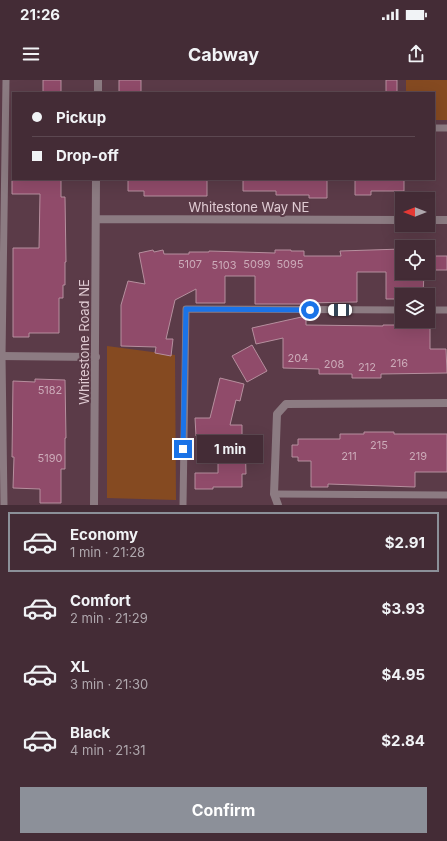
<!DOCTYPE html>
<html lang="en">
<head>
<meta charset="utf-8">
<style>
	body { margin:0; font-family:Inter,sans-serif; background:#4e3842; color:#f1f3f6; height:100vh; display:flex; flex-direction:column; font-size:15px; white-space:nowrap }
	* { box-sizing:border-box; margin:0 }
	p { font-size:13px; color:#afa7ad }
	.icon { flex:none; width:22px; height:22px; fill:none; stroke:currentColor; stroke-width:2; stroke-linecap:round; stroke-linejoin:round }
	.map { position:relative; height:425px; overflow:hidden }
	.panel { display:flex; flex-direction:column; background:#442c36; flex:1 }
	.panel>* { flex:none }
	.banner { position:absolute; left:12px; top:12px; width:423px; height:88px; border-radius:0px; box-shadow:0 4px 16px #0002,0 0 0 1px #5c4851; display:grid; align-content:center; height:88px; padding:0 20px; background:#442c36 }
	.needle { width:26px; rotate:270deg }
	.controls { position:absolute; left:395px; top:112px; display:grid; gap:8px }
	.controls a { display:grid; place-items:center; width:40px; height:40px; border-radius:0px; background:#442c36; box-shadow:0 4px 16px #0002,0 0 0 1px #5c4851; font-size:20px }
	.end { position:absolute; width:18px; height:18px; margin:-9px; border:5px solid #1a73e8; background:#fff; box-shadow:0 0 0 2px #fff }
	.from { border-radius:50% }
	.bubble { position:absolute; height:28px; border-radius:0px; background:#442c36; box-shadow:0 4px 16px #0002,0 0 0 1px #5c4851; font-size:13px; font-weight:700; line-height:28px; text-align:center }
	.car { position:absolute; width:12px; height:24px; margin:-12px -6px; border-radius:5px; box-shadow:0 0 3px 1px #0007; background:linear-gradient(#fff 24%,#345 0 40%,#fff 0 76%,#345 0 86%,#fff 0) }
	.banner b { display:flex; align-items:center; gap:14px; height:38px; font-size:15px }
	.banner b+b { border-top:1px solid #5c4851 }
	.banner i { width:10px; height:10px; background:#f1f3f6 }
	ul { padding:7px 0 0; list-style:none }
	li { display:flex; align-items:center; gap:12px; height:60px; margin:0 8px 6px; padding:0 12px; border:2px solid transparent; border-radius:0px }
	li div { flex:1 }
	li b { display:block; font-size:15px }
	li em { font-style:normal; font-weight:700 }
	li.active { border-color:#8c9099 }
	li>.icon { width:36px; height:36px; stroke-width:1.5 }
	.cta { display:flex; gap:8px; margin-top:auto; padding:8px 20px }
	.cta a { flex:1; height:46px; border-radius:0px; background:#8c9099; color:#fff; font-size:16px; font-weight:700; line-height:46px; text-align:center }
	.status { display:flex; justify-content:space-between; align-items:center; height:28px; padding:0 20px; background:#442c36; direction:ltr }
	.status svg { height:11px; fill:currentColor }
	header { display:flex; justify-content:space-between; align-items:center; height:52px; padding:0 20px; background:#442c36; font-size:18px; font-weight:700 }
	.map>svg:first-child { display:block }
</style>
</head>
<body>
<div class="status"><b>21:26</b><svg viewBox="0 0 49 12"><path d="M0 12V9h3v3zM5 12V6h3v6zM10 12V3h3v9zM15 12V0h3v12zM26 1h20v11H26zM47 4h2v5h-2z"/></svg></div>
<header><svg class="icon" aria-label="menu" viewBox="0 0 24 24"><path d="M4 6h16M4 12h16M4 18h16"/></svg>Cabway<svg class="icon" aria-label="share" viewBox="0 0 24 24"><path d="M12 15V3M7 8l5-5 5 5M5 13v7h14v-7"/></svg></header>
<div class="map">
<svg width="447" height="425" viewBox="0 0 447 425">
	<rect width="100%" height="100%" fill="#5b3b48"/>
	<path fill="#854a21" d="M 406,0 L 447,0 L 447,40 L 434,40 L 434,13 L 406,13 Z
		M 107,266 L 175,275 L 176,420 L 107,418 Z"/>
	<path fill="#904b6a" stroke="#b68f9e" d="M 43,0 L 61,0 L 61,13 L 43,13 Z
		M 119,0 L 141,0 L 141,12 L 119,12 Z
		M 386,0 L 397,0 L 397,13 L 386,13 Z
		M 12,99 L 61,99 L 61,117 L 65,117 L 66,182 L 65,182 L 65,205 L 63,205 L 63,218 L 59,218 L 59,253 L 29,253 L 29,257 L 13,257 L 13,168 L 39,168 L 40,114 L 12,114 Z
		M 128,99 L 207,99 L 207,116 L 144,116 L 144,111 L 128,111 Z
		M 243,99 L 327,99 L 327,118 L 309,118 L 309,115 L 276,115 L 276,111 L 243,111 Z
		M 355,99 L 404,99 L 404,111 L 371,111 L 371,115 L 355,115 Z
		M 402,169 L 402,193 L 424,193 L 423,215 L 402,215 L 402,219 L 386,219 L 386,192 L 357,192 L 357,222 L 305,223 L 305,224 L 255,224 L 255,196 L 225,196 L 225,223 L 196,223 L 196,209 L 175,220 L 166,259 L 173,259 L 171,276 L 155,273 L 156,267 L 121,266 L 121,225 L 128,201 L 145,204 L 139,173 L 153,170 L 154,172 L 163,170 L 164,174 L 189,174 L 189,172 L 209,172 L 209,171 L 275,173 L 275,170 L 291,170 L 291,171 L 304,171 L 304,176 L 341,176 L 340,171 Z
		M 428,176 L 447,176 L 447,190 L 428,190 Z
		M 306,236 L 306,245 L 383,246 L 383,245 L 397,245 L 397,246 L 430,246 L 430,269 L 446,269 L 447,293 L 381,294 L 381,298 L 352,298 L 352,294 L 319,294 L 319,289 L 283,288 L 283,258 L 256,264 L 252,248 Z
		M 252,265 L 267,291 L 247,302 L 232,276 Z
		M 220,298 L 244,304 L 240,321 L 236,320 L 230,345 L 242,345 L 242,358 L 245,358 L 246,394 L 242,394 L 242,407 L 213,407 L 213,409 L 195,409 L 195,393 L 218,393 L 218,355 L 196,356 L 195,338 L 210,338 Z
		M 35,299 L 65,300 L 66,358 L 65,358 L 65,389 L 61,389 L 61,423 L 40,423 L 40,409 L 13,408 L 14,377 L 12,377 L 13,301 L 35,302 Z
		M 364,352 L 394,352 L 394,354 L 447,354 L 447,392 L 415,392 L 415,407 L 328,404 L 328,407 L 311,407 L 311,381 L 298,381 L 298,377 L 292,377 L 292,365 L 298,365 L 298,359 L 340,359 L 340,354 L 364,354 Z"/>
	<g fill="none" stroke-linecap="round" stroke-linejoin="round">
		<path stroke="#8c7b82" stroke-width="7" d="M 434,48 L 447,48
			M 428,230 L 447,230
			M 274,414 L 447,415
			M 4,425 L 2,276 L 6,0
			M 183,425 L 186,229 L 402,230"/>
		<path stroke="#8c7b82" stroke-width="8" d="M 98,13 L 98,0
			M 97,139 L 402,140
			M 428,140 L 447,140
			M 0,276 L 96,277
			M 94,425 L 96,99
			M 278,425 L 274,414 L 277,334 L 286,324 L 447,323"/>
	</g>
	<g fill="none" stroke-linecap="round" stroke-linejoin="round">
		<path stroke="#1a73e8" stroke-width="5" d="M 183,369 L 186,229 L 310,230"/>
	</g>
	<g text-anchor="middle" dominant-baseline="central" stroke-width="4" stroke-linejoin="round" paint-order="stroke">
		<g font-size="11" fill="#ccabb9">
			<text x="190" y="184">5107</text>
			<text x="257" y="184">5099</text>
			<text x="290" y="184">5095</text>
			<text x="224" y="185">5103</text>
			<text x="298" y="278">204</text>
			<text x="399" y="283">216</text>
			<text x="334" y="284">208</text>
			<text x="367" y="287">212</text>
			<text x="50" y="310">5182</text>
			<text x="379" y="365">215</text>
			<text x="349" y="376">211</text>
			<text x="418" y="376">219</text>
			<text x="50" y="378">5190</text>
		</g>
		<g font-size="13" fill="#e0cbd3" stroke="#5b3b48">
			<text x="249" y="127">Whitestone Way NE</text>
			<text transform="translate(84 262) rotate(-90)">Whitestone Road NE</text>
		</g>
	</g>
</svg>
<div class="controls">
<a><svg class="needle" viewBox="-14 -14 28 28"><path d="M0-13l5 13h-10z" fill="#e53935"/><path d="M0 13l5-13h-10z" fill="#afa7ad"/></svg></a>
<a><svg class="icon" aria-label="locate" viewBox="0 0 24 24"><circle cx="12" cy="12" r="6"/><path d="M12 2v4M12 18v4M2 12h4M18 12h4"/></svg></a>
<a><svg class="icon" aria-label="layers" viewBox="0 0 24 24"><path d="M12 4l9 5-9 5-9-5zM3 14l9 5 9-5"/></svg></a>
</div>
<i class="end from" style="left:310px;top:230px"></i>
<i class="end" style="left:183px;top:369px"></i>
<div class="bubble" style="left:197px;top:355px;width:66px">1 min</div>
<i class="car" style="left:340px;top:230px;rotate:270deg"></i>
<div class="banner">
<b><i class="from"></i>Pickup</b>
<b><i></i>Drop-off</b>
</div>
</div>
<section class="panel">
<ul>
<li class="active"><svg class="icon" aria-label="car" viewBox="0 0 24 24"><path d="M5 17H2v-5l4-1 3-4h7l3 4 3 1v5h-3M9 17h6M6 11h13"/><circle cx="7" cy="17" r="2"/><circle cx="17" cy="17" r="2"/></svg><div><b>Economy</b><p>1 min · 21:28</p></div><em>$2.91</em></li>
<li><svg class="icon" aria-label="car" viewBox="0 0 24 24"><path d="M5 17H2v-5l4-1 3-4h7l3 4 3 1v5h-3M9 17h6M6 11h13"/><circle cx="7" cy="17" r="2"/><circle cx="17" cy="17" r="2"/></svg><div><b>Comfort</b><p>2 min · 21:29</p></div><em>$3.93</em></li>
<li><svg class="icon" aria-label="car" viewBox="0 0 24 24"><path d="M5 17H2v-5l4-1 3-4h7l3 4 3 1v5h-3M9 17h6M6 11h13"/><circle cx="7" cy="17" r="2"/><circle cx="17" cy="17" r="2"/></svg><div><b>XL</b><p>3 min · 21:30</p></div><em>$4.95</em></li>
<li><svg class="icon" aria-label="car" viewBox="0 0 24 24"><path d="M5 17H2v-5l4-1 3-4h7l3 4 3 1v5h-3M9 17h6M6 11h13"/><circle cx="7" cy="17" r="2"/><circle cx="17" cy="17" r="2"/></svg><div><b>Black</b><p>4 min · 21:31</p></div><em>$2.84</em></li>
</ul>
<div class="cta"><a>Confirm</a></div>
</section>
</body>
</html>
